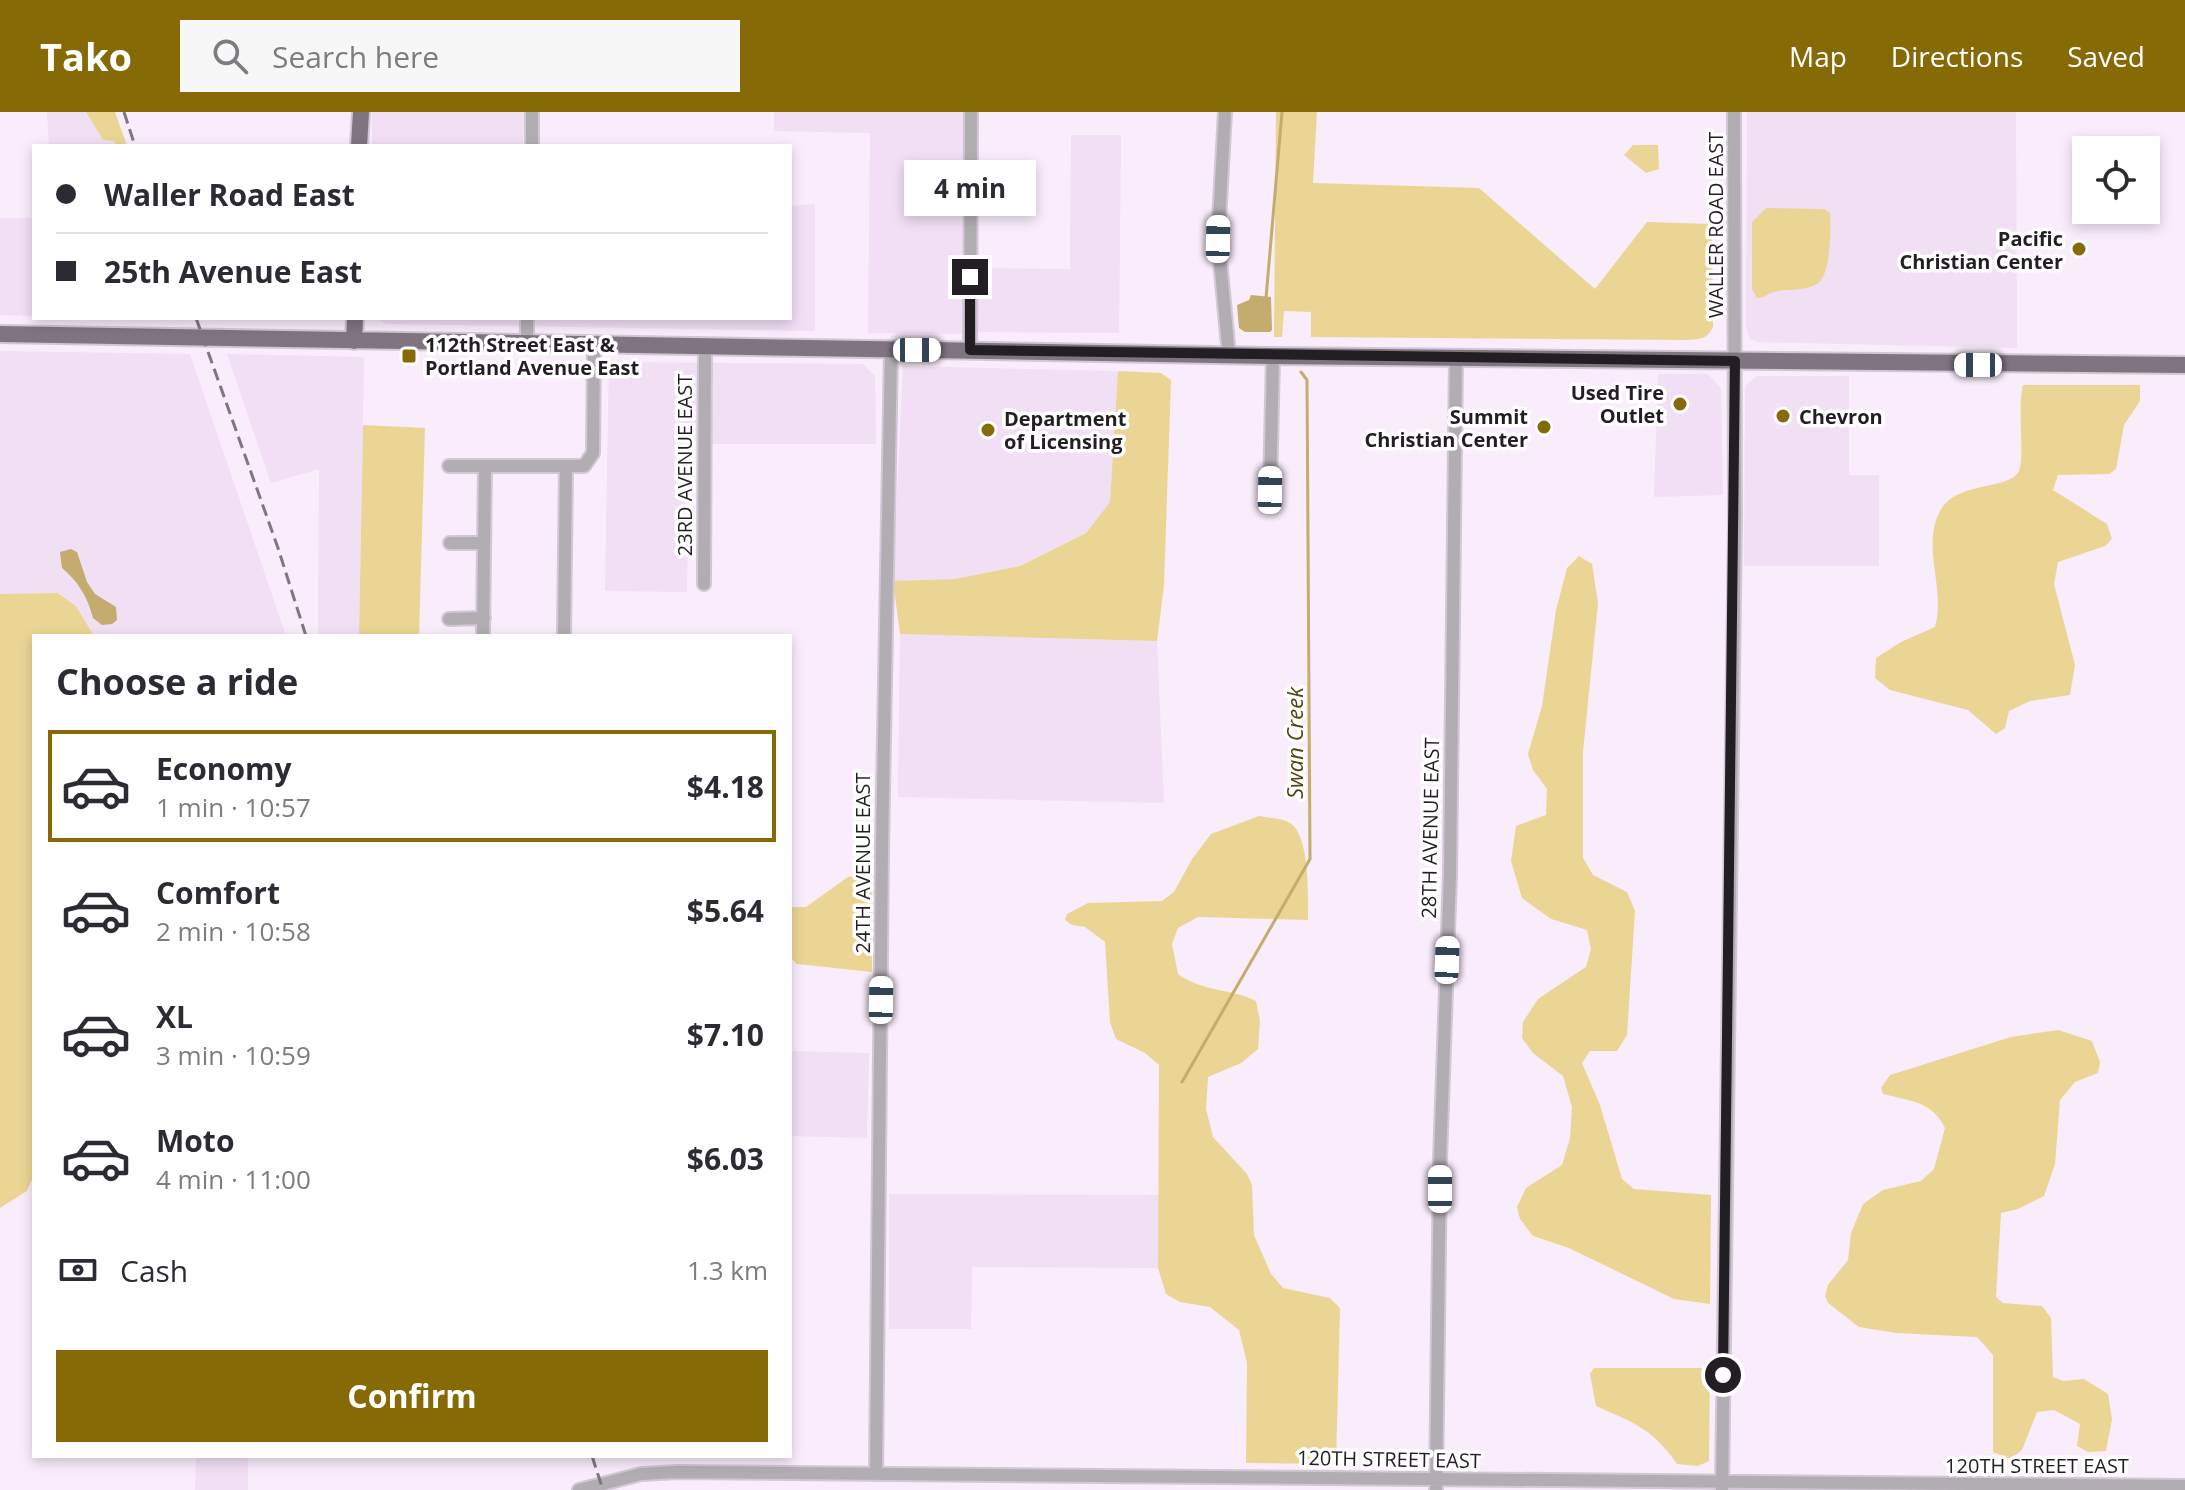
<!DOCTYPE html>
<html lang="en">
<head>
<meta charset="utf-8">
<style>
	body { margin:0; font-family:"Open Sans",sans-serif; background:#f7f7f7; color:#2b2b33; height:100vh; display:flex; flex-direction:column; font-size:30px; white-space:nowrap }
	* { box-sizing:border-box; margin:0 }
	p { font-size:26px; color:#7c7c81 }
	.icon { flex:none; width:44px; height:44px; fill:none; stroke:currentColor; stroke-width:2; stroke-linecap:round; stroke-linejoin:round }
	.map { position:relative; flex:1; overflow:hidden }
	.details { position:absolute; left:32px; top:522px; width:760px; height:824px; display:flex; flex-direction:column; background:#fff; border-radius:0px; box-shadow:0 4px 12px #0003 }
	.details>* { flex:none }
	.banner { position:absolute; left:32px; top:32px; width:760px; height:176px; border-radius:0px; box-shadow:0 4px 12px #0003; display:grid; align-content:center; height:176px; padding:0 24px; background:#fff }
	.buttons { position:absolute; left:2072px; top:24px; display:grid; gap:16px }
	.buttons a { display:grid; place-items:center; width:88px; height:88px; border-radius:0px; background:#fff; box-shadow:0 4px 12px #0003; font-size:40px }
	.end { position:absolute; width:36px; height:36px; margin:-18px; border:10px solid #221e23; background:#fff; box-shadow:0 0 0 4px #fff }
	.from { border-radius:50% }
	.bubble { position:absolute; height:56px; border-radius:0px; background:#fff; box-shadow:0 4px 12px #0003; font-size:26px; font-weight:700; line-height:56px; text-align:center }
	.car { position:absolute; width:24px; height:48px; margin:-24px -12px; border-radius:10px; box-shadow:0 0 6px 2px #0007; background:linear-gradient(#fff 24%,#345 0 40%,#fff 0 76%,#345 0 86%,#fff 0) }
	.banner b { display:flex; align-items:center; gap:28px; height:76px; font-size:30px }
	.banner b+b { border-top:2px solid #e1e1e2 }
	.banner i { width:20px; height:20px; background:#2b2b33 }
	ul { padding:0; list-style:none }
	li { display:flex; align-items:center; gap:24px; height:112px; margin:0 16px 12px; padding:0 8px; border:4px solid transparent; border-radius:0px }
	li div { flex:1 }
	li b { display:block; font-size:30px }
	li em { font-style:normal; font-weight:700 }
	li.current { border-color:#856a06 }
	li>.icon { width:72px; height:72px; stroke-width:1.5 }
	h2 { padding:0 24px; font-size:36px; line-height:96px }
	.pay { display:flex; align-items:center; gap:20px; height:88px; padding:0 24px; font-size:30px }
	.pay p { margin-inline-start:auto }
	.button { display:flex; gap:16px; margin-top:auto; padding:16px 24px }
	.button a { flex:1; height:92px; border-radius:0px; background:#856a06; color:#fff; font-size:32px; font-weight:700; line-height:92px; text-align:center }
	header { display:flex; align-items:center; gap:48px; box-sizing:border-box; height:112px; padding:0 40px; background:#856a06; color:#fff }
	header strong { font-size:38px }
	nav { display:flex; gap:44px; margin-inline-start:auto; font-size:28px }
	.search { width:560px; height:72px; background:#f7f7f7; display:flex; align-items:center; gap:20px; box-sizing:border-box; padding:0 28px; border-radius:0px; color:#7c7c81; font-size:30px }
	.map>svg:first-child { display:block }
</style>
</head>
<body>
<header>
<strong>Tako</strong>
<div class="search"><svg class="icon" aria-label="search" viewBox="0 0 24 24"><circle cx="10" cy="10" r="6"/><path d="M15 15l6 6"/></svg>Search here</div>
<nav><a>Map</a><a>Directions</a><a>Saved</a></nav>
</header>
<div class="map">
<svg width="2185" height="1378" viewBox="0 0 2185 1378">
	<rect width="100%" height="100%" fill="#f9ecfb"/>
	<path fill="#f1dff4" d="M 47,0 L 86,0 L 103,28 L 114,29 L 116,34 L 49,34 Z
		M 372,0 L 524,0 L 523,34 L 372,34 Z
		M 774,0 L 963,0 L 962,222 L 868,221 L 870,21 L 774,19 Z
		M 1747,0 L 2016,0 L 2017,236 L 1759,230 L 1750,227 L 1746,216 Z
		M 1071,23 L 1121,23 L 1119,221 L 976,220 L 977,156 L 1070,157 Z
		M 815,92 L 815,219 L 386,212 L 377,206 L 790,206 L 790,94 Z
		M 0,106 L 34,106 L 34,204 L 0,203 Z
		M 0,239 L 190,242 L 286,524 L 94,524 L 76,494 L 59,481 L 0,482 Z
		M 227,242 L 364,245 L 359,524 L 318,524 L 319,357 L 271,371 Z
		M 609,250 L 863,252 L 875,264 L 876,332 L 689,332 L 687,480 L 605,479 Z
		M 903,254 L 1118,259 L 1110,390 L 1086,421 L 1020,454 L 955,467 L 893,469 Z
		M 1658,262 L 1708,262 L 1721,277 L 1723,383 L 1654,385 Z
		M 1757,264 L 1849,264 L 1849,363 L 1879,363 L 1879,454 L 1744,454 L 1745,274 Z
		M 900,522 L 1157,529 L 1164,691 L 898,685 Z
		M 790,939 L 869,941 L 867,1026 L 790,1024 Z
		M 889,1082 L 1168,1083 L 1167,1156 L 972,1155 L 971,1217 L 889,1217 Z
		M 196,1344 L 248,1344 L 248,1378 L 195,1378 Z"/>
	<path fill="#ebd595" d="M 86,0 L 115,0 L 127,34 L 116,34 L 114,29 L 103,28 Z
		M 1276,0 L 1317,0 L 1313,71 L 1479,76 L 1595,177 L 1647,110 L 1712,112 L 1713,215 C 1707,227 1701,227 1687,228 L 1311,225 L 1311,200 L 1284,199 L 1282,225 L 1274,225 Z
		M 1633,33 L 1658,33 L 1659,57 L 1646,61 L 1624,43 Z
		M 1766,96 L 1824,97 L 1830,101 C 1831,117 1831,164 1817,172 C 1804,180 1788,176 1774,180 C 1767,182 1765,186 1757,186 L 1752,177 L 1752,110 Z
		M 1118,259 L 1161,261 L 1171,268 L 1164,473 L 1157,529 L 900,522 L 893,469 L 955,467 L 1020,454 L 1086,421 L 1110,390 Z
		M 2023,273 L 2140,273 L 2140,289 L 2124,313 L 2116,357 L 2109,362 L 2058,363 L 2053,378 L 2107,412 L 2112,427 L 2105,434 L 2058,450 L 2054,472 L 2075,553 L 2070,583 L 2030,589 L 2009,599 L 2005,616 L 1996,622 L 1968,598 L 1890,578 L 1875,566 L 1876,546 L 1901,530 L 1935,515 C 1946,478 1921,434 1940,399 C 1957,368 2009,379 2019,359 C 2025,346 2017,296 2023,273 Z
		M 363,313 L 425,316 L 419,524 L 359,524 Z
		M 1579,444 L 1592,452 L 1598,491 L 1583,640 L 1583,746 L 1593,763 L 1627,780 L 1635,799 L 1627,923 L 1617,939 L 1590,939 L 1582,951 L 1600,993 L 1622,1067 L 1634,1077 L 1711,1083 L 1710,1192 L 1674,1187 L 1569,1136 L 1533,1124 L 1520,1107 L 1517,1095 L 1526,1076 L 1562,1053 L 1570,1026 L 1572,995 L 1563,964 L 1533,941 L 1522,926 L 1523,910 L 1538,887 L 1586,855 L 1591,837 L 1587,818 L 1551,807 L 1522,786 L 1511,749 L 1516,714 L 1546,703 L 1547,677 L 1533,658 L 1528,642 L 1542,594 L 1556,498 L 1567,456 Z
		M 58,481 L 76,494 L 94,524 L 34,524 L 34,1063 L 27,1079 L 0,1096 L 0,482 Z
		M 1259,704 C 1268,706 1283,706 1290,711 C 1310,723 1308,785 1308,808 L 1198,805 L 1178,816 L 1172,832 L 1178,862 C 1202,880 1230,876 1256,889 L 1260,909 L 1258,937 L 1241,951 L 1208,965 L 1206,997 L 1213,1025 L 1247,1062 L 1252,1073 L 1254,1123 L 1271,1162 L 1283,1176 L 1330,1186 L 1340,1196 L 1336,1352 L 1246,1351 L 1247,1251 L 1239,1218 L 1210,1195 L 1180,1190 L 1166,1182 L 1158,1156 L 1159,953 L 1145,941 L 1116,927 L 1110,910 L 1105,830 L 1085,815 L 1072,813 L 1065,808 L 1067,802 L 1088,791 L 1162,789 L 1174,780 L 1192,747 L 1211,722 Z
		M 872,762 L 872,860 L 797,852 L 790,845 L 790,795 L 806,795 L 848,765 Z
		M 2058,918 L 2092,929 L 2100,950 L 2098,961 L 2075,970 L 2060,988 L 2055,1052 L 2044,1084 L 2018,1097 L 2001,1101 L 1996,1185 L 2003,1191 L 2042,1194 L 2051,1206 L 2053,1265 L 2064,1269 L 2084,1267 L 2108,1282 L 2112,1307 L 2106,1339 L 2088,1340 L 2077,1334 L 2080,1312 L 2054,1298 L 2037,1300 L 2022,1338 L 2010,1347 L 1993,1340 L 1993,1243 L 1977,1225 L 1896,1221 L 1859,1215 L 1828,1191 L 1825,1184 L 1828,1173 L 1848,1148 L 1851,1121 L 1863,1092 L 1883,1078 L 1921,1069 L 1934,1057 L 1945,1016 C 1932,989 1910,989 1883,982 L 1881,976 L 1890,963 L 2011,925 Z
		M 1594,1256 L 1710,1256 L 1709,1349 L 1698,1354 L 1677,1352 C 1652,1316 1634,1311 1596,1294 L 1590,1262 Z"/>
	<path fill="#c3ac6d" d="M 1251,183 L 1271,185 L 1272,218 L 1270,220 L 1245,220 L 1239,216 L 1237,193 L 1249,188 Z
		M 71,437 L 77,440 L 87,470 L 95,482 L 116,495 L 117,508 L 112,512 L 102,513 L 93,506 C 88,486 78,469 62,456 L 60,440 Z"/>
	<g fill="none" stroke-linecap="round" stroke-linejoin="round">
		<path stroke="#c3ac6d" stroke-width="3" d="M 1266,186 L 1282,0
			M 1182,970 L 1310,747 L 1307,268 L 1301,260"/>
		<g stroke="#d2c7d4" stroke-width="16">
			<path id="minor" d="M 1225,0 L 1218,127 L 1229,244
				M 532,34 L 532,0
				M 527,232 L 527,206
				M 970,238 L 971,0
				M 449,354 L 584,354 L 593,341 L 594,233
				M 1270,378 L 1273,244
				M 450,431 L 484,431
				M 704,472 L 705,235
				M 449,507 L 484,506
				M 483,524 L 485,355
				M 564,524 L 566,354
				M 876,1362 L 882,736 L 891,238
				M 579,1378 L 641,1362 L 677,1360 L 2185,1374
				M 1436,1378 L 1440,1048 L 1450,763 L 1456,246
				M 1722,1378 L 1735,410 L 1734,0"/>
		</g>
		<g stroke="#d2c7d4" stroke-width="20">
			<path id="major" d="M 359,34 L 361,0
				M 0,222 L 1273,244 L 2185,253
				M 354,229 L 355,206"/>
		</g>
		<use href="#minor" stroke="#b2adb3" stroke-width="12"/>
		<use href="#major" stroke="#7e7580" stroke-width="16"/>
		<path stroke="#7f7780" stroke-width="3" stroke-dasharray="12 6" stroke-linecap="butt" d="M 124,0 L 135,34
			M 196,206 L 278,436 L 306,524
			M 592,1344 L 603,1378"/>
	</g>
	<g fill="none" stroke-linecap="round" stroke-linejoin="round">
		<path stroke="#221e23" stroke-width="10" d="M 970,165 L 970,238 L 1735,249 L 1723,1263"/>
	</g>
	<g fill="#856a06" stroke="#fff" stroke-width="3">
		<circle cx="2079" cy="137" r="8"/>
		<rect x="401" y="236" width="16" height="16" rx="4"/>
		<circle cx="1680" cy="292" r="8"/>
		<circle cx="1783" cy="304" r="8"/>
		<circle cx="1544" cy="315" r="8"/>
		<circle cx="988" cy="318" r="8"/>
	</g>
	<g text-anchor="middle" dominant-baseline="central" stroke-width="7" stroke-linejoin="round" paint-order="stroke">
		<g font-size="20" fill="#221e23" stroke="#fff">
			<text transform="translate(1715 113) rotate(-90)">WALLER ROAD EAST</text>
			<text transform="translate(684 353) rotate(-90)">23RD AVENUE EAST</text>
			<text transform="translate(1430 716) rotate(-89)">28TH AVENUE EAST</text>
			<text transform="translate(862 751) rotate(-90)">24TH AVENUE EAST</text>
			<text transform="translate(1389 1347) rotate(1)">120TH STREET EAST</text>
			<text x="2037" y="1353">120TH STREET EAST</text>
		</g>
		<g font-size="20" font-weight="bold" fill="#221e23" stroke="#fff" text-anchor="end">
			<text x="2063" y="126">Pacific<tspan x="2063" dy="23">Christian Center</tspan></text>
			<text x="425" y="232" text-anchor="start">112th Street East &amp;<tspan x="425" dy="23">Portland Avenue East</tspan></text>
			<text x="1664" y="280">Used Tire<tspan x="1664" dy="23">Outlet</tspan></text>
			<text x="1528" y="304">Summit<tspan x="1528" dy="23">Christian Center</tspan></text>
			<text x="1799" y="304" text-anchor="start">Chevron</text>
			<text x="1004" y="306" text-anchor="start">Department<tspan x="1004" dy="23">of Licensing</tspan></text>
		</g>
		<g font-size="22" font-style="italic" fill="#534311" stroke="#fff">
			<text transform="translate(1294 631) rotate(-90)">Swan Creek</text>
		</g>
	</g>
</svg>
<div class="buttons">
<a><svg class="icon" aria-label="locate" viewBox="0 0 24 24"><circle cx="12" cy="12" r="6"/><path d="M12 2v4M12 18v4M2 12h4M18 12h4"/></svg></a>
</div>
<i class="end from" style="left:1723px;top:1263px"></i>
<i class="end" style="left:970px;top:165px"></i>
<div class="bubble" style="left:904px;top:48px;width:132px">4 min</div>
<i class="car" style="left:1218px;top:127px;rotate:1deg"></i>
<i class="car" style="left:917px;top:238px;rotate:90deg"></i>
<i class="car" style="left:1978px;top:253px;rotate:270deg"></i>
<i class="car" style="left:1270px;top:378px;rotate:1deg"></i>
<i class="car" style="left:1447px;top:848px;rotate:2deg"></i>
<i class="car" style="left:881px;top:888px;rotate:1deg"></i>
<i class="car" style="left:1440px;top:1077px;rotate:0deg"></i>
<div class="banner">
<b><i class="from"></i>Waller Road East</b>
<b><i></i>25th Avenue East</b>
</div>
<section class="details">
<h2>Choose a ride</h2>
<ul>
<li class="current"><svg class="icon" aria-label="car" viewBox="0 0 24 24"><path d="M5 17H2v-5l4-1 3-4h7l3 4 3 1v5h-3M9 17h6M6 11h13"/><circle cx="7" cy="17" r="2"/><circle cx="17" cy="17" r="2"/></svg><div><b>Economy</b><p>1 min · 10:57</p></div><em>$4.18</em></li>
<li><svg class="icon" aria-label="car" viewBox="0 0 24 24"><path d="M5 17H2v-5l4-1 3-4h7l3 4 3 1v5h-3M9 17h6M6 11h13"/><circle cx="7" cy="17" r="2"/><circle cx="17" cy="17" r="2"/></svg><div><b>Comfort</b><p>2 min · 10:58</p></div><em>$5.64</em></li>
<li><svg class="icon" aria-label="car" viewBox="0 0 24 24"><path d="M5 17H2v-5l4-1 3-4h7l3 4 3 1v5h-3M9 17h6M6 11h13"/><circle cx="7" cy="17" r="2"/><circle cx="17" cy="17" r="2"/></svg><div><b>XL</b><p>3 min · 10:59</p></div><em>$7.10</em></li>
<li><svg class="icon" aria-label="car" viewBox="0 0 24 24"><path d="M5 17H2v-5l4-1 3-4h7l3 4 3 1v5h-3M9 17h6M6 11h13"/><circle cx="7" cy="17" r="2"/><circle cx="17" cy="17" r="2"/></svg><div><b>Moto</b><p>4 min · 11:00</p></div><em>$6.03</em></li>
</ul>
<div class="pay"><svg class="icon" aria-label="cash" viewBox="0 0 24 24"><path d="M3 7h18v10H3z"/><circle cx="12" cy="12" r="2"/></svg>Cash<p>1.3 km</p></div>
<div class="button"><a>Confirm</a></div>
</section>
</div>
</body>
</html>
